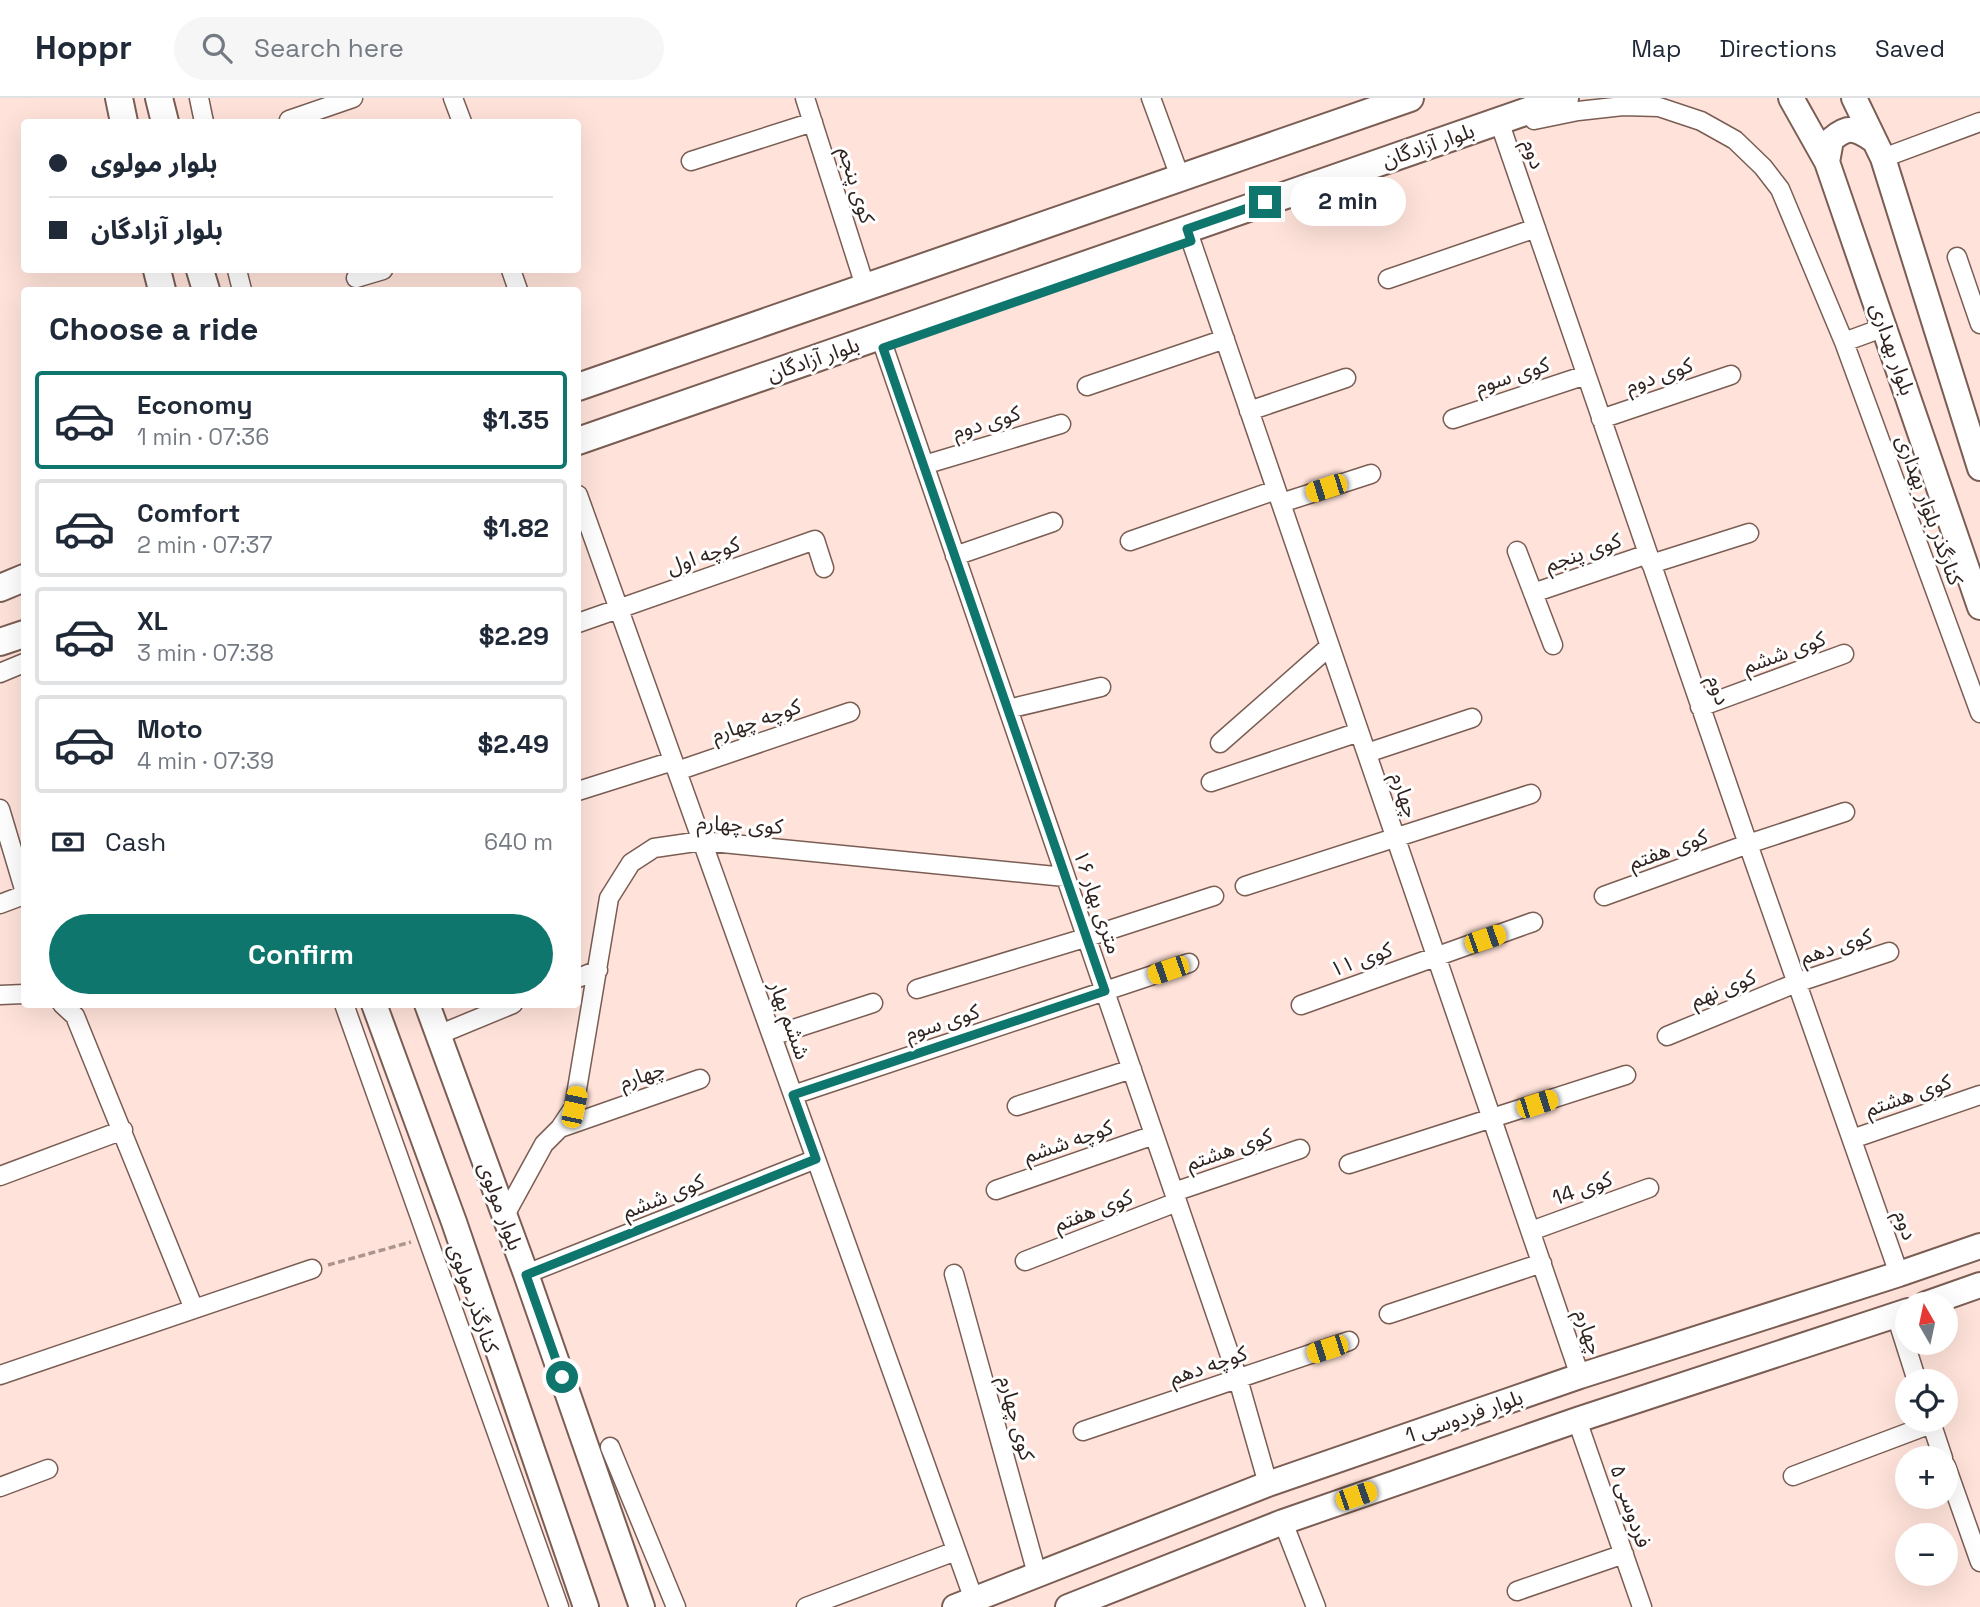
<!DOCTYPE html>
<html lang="en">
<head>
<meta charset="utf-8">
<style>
	body { margin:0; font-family:"Space Grotesk","Noto Sans Arabic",sans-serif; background:#f6f6f7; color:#1f2937; height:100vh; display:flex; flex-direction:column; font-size:26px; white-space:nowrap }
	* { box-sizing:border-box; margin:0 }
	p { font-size:23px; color:#747a83 }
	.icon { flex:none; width:38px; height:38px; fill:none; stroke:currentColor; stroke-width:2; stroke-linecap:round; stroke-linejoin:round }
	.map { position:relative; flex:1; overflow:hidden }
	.panel { position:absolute; left:21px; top:189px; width:560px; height:721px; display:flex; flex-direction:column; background:#fff; border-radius:7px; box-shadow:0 7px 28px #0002 }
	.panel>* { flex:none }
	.hud { position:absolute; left:21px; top:21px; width:560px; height:154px; border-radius:7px; box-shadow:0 7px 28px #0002; display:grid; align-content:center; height:154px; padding:0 28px; background:#fff }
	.needle { width:46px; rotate:351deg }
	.buttons { position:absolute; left:1895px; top:1194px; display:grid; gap:14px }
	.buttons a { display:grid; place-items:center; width:63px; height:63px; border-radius:50%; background:#fff; box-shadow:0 7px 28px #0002; font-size:35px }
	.end { position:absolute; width:32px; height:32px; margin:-16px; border:9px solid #0f766e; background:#fff; box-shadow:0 0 0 4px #fff }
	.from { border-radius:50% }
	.bubble { position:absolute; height:49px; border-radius:24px; background:#fff; box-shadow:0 7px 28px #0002; font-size:23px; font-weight:600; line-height:49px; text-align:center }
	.car { position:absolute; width:21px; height:42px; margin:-21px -10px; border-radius:9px; box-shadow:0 0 5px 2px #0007; background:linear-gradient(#f5c518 24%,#345 0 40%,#f5c518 0 76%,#345 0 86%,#f5c518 0) }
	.hud b { display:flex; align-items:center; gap:24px; height:66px; font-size:26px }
	.hud b+b { border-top:2px solid #e0e1e3 }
	.hud i { width:18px; height:18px; background:#1f2937 }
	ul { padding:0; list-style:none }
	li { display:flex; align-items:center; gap:21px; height:98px; margin:0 14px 10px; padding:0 14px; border:4px solid #e0e1e3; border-radius:7px }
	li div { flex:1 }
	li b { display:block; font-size:26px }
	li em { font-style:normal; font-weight:600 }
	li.selected { border-color:#0f766e }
	li>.icon { width:63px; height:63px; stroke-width:1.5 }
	h2 { padding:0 28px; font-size:32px; line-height:84px }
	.pay { display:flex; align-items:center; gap:18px; height:77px; padding:0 28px; font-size:26px }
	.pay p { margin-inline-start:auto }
	.button { display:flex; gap:14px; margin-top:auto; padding:14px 28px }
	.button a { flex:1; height:80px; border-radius:42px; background:#0f766e; color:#fff; font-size:28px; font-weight:600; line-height:80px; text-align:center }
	header { display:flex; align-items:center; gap:42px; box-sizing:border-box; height:98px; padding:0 35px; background:#fff; border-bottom:2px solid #e0e1e3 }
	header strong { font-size:33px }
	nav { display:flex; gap:38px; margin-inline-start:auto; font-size:24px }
	.search { width:490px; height:63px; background:#f6f6f7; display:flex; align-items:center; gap:18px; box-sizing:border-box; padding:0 24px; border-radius:38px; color:#747a83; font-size:26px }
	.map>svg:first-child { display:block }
</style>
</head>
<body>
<header>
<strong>Hoppr</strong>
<div class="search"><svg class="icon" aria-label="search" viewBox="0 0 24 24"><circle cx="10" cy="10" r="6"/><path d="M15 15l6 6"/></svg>Search here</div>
<nav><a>Map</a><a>Directions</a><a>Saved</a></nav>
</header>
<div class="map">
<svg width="1980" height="1509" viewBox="0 0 1980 1509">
	<rect width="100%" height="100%" fill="#ffe3da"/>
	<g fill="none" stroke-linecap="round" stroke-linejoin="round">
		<g stroke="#7a5d53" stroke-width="21">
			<path id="street" d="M 199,0 L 204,24
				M 453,0 L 462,24
				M 805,0 L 865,188
				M 1151,0 L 1180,79
				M 289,22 L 353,0
				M 1534,22 L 1578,13 L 1623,8 L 1659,9 L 1701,23 L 1735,42 L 1763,69 L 1780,91 L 1844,244 L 1980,615
				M 1499,23 L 1748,746 L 1899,1176
				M 1883,60 L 1980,24
				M 691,63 L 813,24
				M 1187,131 L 1580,1278
				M 1957,159 L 1980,226
				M 237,172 L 242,192
				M 511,172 L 518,192
				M 356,180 L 383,172
				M 1388,181 L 1536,130
				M 880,238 L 1238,1281 L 1268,1386
				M 1844,244 L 1885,229
				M 1087,288 L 1225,241
				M 1249,313 L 1346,280
				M 1453,321 L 1586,277
				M 1601,321 L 1731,277
				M 924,367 L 1061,326
				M 578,397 L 974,1502
				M 1281,405 L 1371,376
				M 1130,443 L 1276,392
				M 1517,453 L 1553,547
				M 955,458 L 1053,424
				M 1651,466 L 1749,435
				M 1533,495 L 1648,456
				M 578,525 L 815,442 L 824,470
				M 0,575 L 24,565
				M 1700,609 L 1844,556
				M 1008,611 L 1101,589
				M 1220,645 L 1330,548
				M 1367,655 L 1472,620
				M 677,673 L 850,614
				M 1211,684 L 1359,634
				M 578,693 L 673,663
				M 0,711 L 24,791
				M 1245,788 L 1531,696
				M 1604,798 L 1748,746 L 1845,714
				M 0,806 L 24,797
				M 578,880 L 598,872
				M 917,891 L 1088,839 L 1214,798
				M 0,897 L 24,896
				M 62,906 L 75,918 L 194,1211
				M 344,906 L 559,1509
				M 1301,907 L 1533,824
				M 438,937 L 513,906
				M 772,938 L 873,905
				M 1667,938 L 1796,885 L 1889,854
				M 793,997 L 1189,865
				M 1017,1008 L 1132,971
				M 560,1030 L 700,981
				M 1852,1041 L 1980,997
				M 1349,1066 L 1626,977
				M 0,1078 L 123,1032
				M 996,1092 L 1154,1037
				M 1174,1094 L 1300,1051
				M 504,1119 L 544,1046 L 560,1030 L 574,1009 L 609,800 L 631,765 L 654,750 L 702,743 L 1065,779
				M 1531,1133 L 1649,1090
				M 1025,1163 L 1177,1104
				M 526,1176 L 816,1061
				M 954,1176 L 1037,1476
				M 1389,1216 L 1542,1165
				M 1896,1217 L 1917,1283
				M 0,1277 L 312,1171
				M 1930,1321 L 1943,1360
				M 1577,1322 L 1642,1509
				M 1083,1333 L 1349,1243
				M 610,1349 L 676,1509
				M 1946,1368 L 1980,1464
				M 1793,1378 L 1931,1326
				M 0,1389 L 48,1371
				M 1283,1424 L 1316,1509
				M 1517,1493 L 1624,1456
				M 806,1509 L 956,1453"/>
		</g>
		<g stroke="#7a5d53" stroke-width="28">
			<path id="secondary" d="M 1791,0 L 1827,64 L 1980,509
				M 1854,0 L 1883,60 L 1980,370
				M 1827,64 L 1831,42 C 1847,28 1854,29 1872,41
				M 374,906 L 454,1124 L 586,1509
				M 427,906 L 526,1176 L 642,1509
				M 1926,1206 L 1980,1187
				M 955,1509 L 1268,1386 L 1580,1278 L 1899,1176 L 1980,1148
				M 1068,1509 L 1283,1424 L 1577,1322 L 1908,1213"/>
		</g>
		<g stroke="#7a5d53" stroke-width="30">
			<path id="primary" d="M 119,0 L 124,24
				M 159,0 L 165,24
				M 157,172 L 162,192
				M 200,172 L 206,192
				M 578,289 L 1410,0
				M 578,343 L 1565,0
				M 0,490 L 24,480
				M 0,544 L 24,536"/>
		</g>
		<path stroke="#ab958e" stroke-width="3.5" stroke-dasharray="7 3.5" stroke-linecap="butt" d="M 328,1167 L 411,1144"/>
		<use href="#street" stroke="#fff" stroke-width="18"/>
		<use href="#secondary" stroke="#fff" stroke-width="24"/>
		<use href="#primary" stroke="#fff" stroke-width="26"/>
	</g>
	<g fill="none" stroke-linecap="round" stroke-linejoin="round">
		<path stroke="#0f766e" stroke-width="9" d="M 562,1279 L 526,1177 L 816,1061 L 793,997 L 1105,893 L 883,250 L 1191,143 L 1187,131 L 1265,104"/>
	</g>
	<g text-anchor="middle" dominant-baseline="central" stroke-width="6" stroke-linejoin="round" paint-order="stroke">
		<g font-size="21" fill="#30231f" stroke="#fff">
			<text transform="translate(1428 47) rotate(-19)">بلوار آزادگان</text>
			<text transform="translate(1534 56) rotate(71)">دوم</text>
			<text transform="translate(857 87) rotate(73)">کوی پنجم</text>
			<text transform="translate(1893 251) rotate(71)">بلوار بهداری</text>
			<text transform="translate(813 261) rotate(-19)">بلوار آزادگان</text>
			<text transform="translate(1512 277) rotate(-18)">کوی سوم</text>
			<text transform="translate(1659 277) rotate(-19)">کوی دوم</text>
			<text transform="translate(986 324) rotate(-17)">کوی دوم</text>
			<text transform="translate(1930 412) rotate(70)">کنارگذر بلوار بهداری</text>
			<text transform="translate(1583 454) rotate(-19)">کوی پنجم</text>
			<text transform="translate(703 457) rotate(-19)">کوچه اول</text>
			<text transform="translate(1784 554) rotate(-20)">کوی ششم</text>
			<text transform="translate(1719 592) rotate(71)">دوم</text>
			<text transform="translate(756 622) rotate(-19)">کوچه چهارم</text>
			<text transform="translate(1405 697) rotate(71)">چهارم</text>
			<text transform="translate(740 726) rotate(3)">کوی چهارم</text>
			<text transform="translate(1668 751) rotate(-20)">کوی هفتم</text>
			<text transform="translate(1098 804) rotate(71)">۱۶ متری بهار</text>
			<text transform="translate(1836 848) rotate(-18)">کوی دهم</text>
			<text transform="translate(1361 861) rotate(-20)">کوی ۱۱</text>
			<text transform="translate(1723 890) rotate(-22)">کوی نهم</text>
			<text transform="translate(790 922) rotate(70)">ششم بهار</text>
			<text transform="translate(942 924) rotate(-18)">کوی سوم</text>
			<text transform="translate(642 977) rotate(-19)">چهارم</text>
			<text transform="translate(1908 997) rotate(-19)">کوی هشتم</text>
			<text transform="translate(1068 1043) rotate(-19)">کوچه ششم</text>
			<text transform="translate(1229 1051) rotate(-19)">کوی هشتم</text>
			<text transform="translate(1582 1090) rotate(-20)">کوی 14</text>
			<text transform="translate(663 1098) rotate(-22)">کوی ششم</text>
			<text transform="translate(501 1108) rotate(70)">بلوار مولوی</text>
			<text transform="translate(1093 1112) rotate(-21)">کوی هفتم</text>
			<text transform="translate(1906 1127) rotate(71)">دوم</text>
			<text transform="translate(474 1200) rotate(71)">کنارگذر مولوی</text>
			<text transform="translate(1589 1234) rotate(71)">چهارم</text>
			<text transform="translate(1208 1267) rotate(-19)">کوچه دهم</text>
			<text transform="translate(1464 1318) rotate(-19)">بلوار فردوسی 1</text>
			<text transform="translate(1017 1320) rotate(75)">کوی چهارم</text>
			<text transform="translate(1631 1408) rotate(71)">فردوسی ۵</text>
		</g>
	</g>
</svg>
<div class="buttons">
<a><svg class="needle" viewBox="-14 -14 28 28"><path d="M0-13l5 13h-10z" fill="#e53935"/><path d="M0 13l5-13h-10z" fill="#747a83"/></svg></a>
<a><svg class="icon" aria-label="locate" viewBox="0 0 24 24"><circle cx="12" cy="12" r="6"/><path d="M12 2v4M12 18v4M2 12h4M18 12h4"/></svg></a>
<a>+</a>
<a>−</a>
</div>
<i class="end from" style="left:562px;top:1279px"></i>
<i class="end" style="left:1265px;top:104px"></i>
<div class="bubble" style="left:1290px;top:79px;width:116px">2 min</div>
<i class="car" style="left:1326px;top:390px;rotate:252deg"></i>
<i class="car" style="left:1485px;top:841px;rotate:71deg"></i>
<i class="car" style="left:1168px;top:872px;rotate:251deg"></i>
<i class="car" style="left:1537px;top:1006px;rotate:72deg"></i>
<i class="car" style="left:574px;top:1009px;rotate:12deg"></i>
<i class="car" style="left:1327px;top:1251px;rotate:252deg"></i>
<i class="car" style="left:1356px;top:1398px;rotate:71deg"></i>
<div class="hud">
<b><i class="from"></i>بلوار مولوی</b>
<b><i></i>بلوار آزادگان</b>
</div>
<section class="panel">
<h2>Choose a ride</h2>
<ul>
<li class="selected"><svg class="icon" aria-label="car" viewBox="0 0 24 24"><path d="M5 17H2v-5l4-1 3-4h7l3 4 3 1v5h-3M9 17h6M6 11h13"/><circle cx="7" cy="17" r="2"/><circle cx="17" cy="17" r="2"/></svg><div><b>Economy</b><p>1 min · 07:36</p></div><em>$1.35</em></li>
<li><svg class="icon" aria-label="car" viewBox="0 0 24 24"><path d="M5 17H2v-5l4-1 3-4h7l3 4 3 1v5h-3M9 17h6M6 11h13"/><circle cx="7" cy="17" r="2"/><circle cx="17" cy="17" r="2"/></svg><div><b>Comfort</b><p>2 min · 07:37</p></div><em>$1.82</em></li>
<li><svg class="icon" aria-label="car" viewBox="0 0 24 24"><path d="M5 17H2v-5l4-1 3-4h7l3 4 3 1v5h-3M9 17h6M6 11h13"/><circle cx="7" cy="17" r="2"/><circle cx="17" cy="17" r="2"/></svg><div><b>XL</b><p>3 min · 07:38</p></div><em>$2.29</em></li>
<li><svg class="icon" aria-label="car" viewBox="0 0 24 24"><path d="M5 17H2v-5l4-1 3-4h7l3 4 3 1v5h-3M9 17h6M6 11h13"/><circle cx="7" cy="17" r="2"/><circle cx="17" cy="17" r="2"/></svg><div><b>Moto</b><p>4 min · 07:39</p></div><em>$2.49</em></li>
</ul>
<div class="pay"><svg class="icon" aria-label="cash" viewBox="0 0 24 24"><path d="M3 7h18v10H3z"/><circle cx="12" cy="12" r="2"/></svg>Cash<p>640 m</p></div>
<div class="button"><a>Confirm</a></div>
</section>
</div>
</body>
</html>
